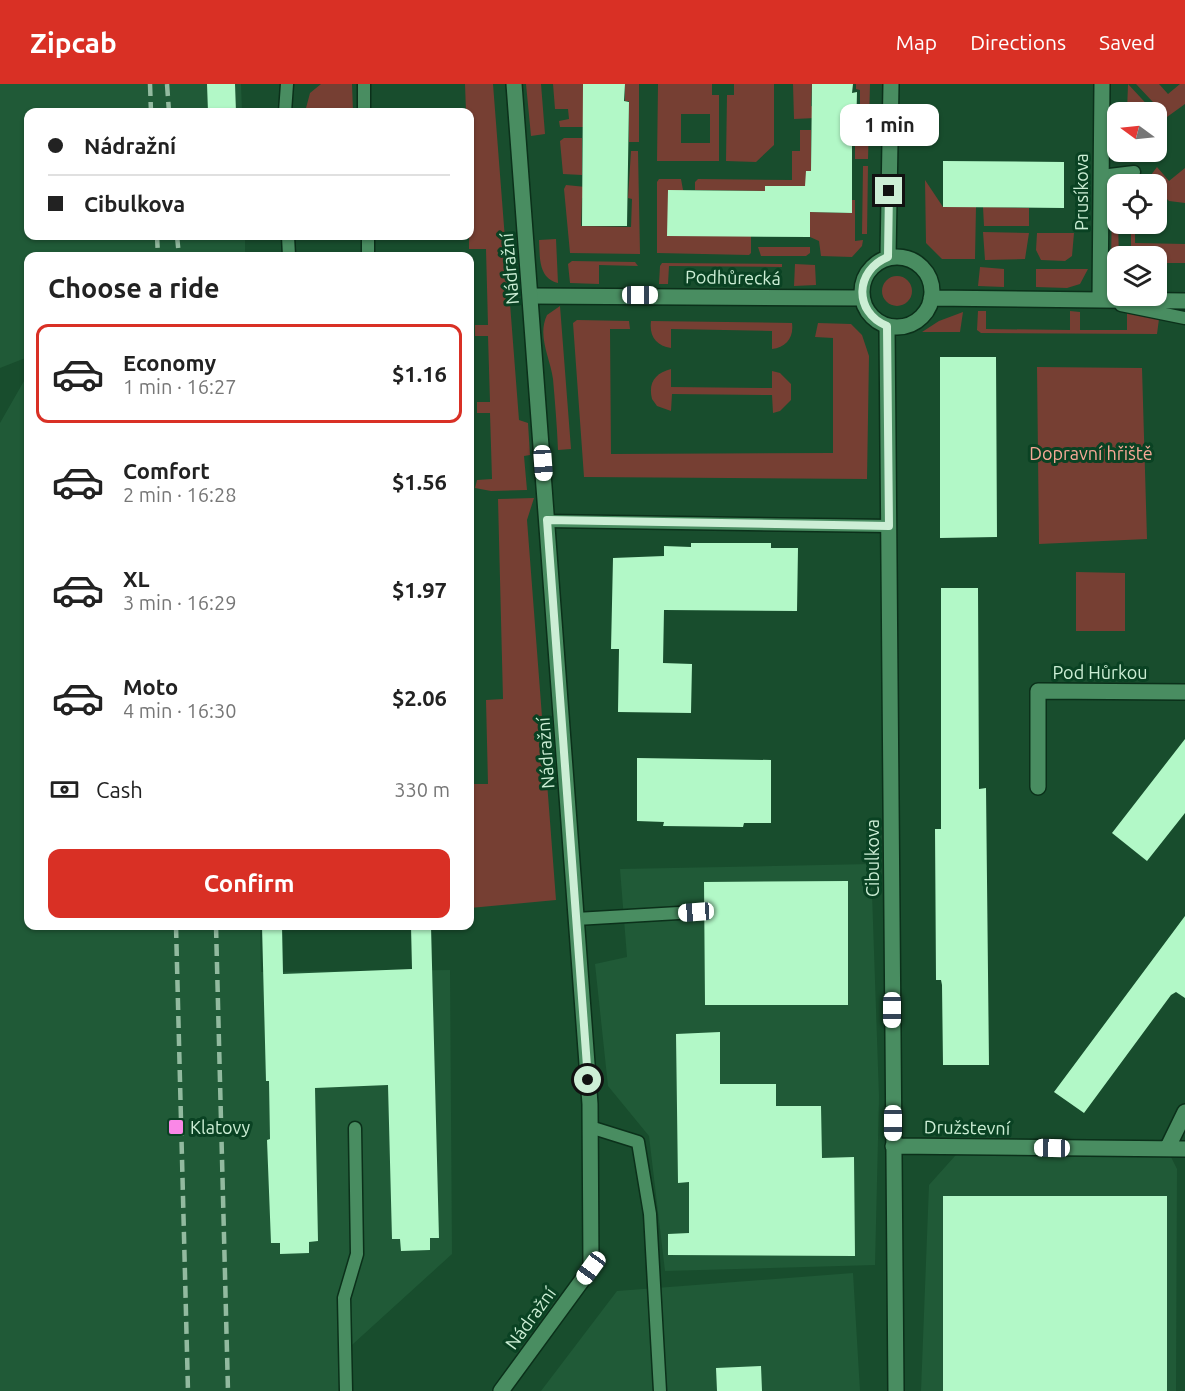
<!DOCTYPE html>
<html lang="en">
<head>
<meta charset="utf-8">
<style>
	body { margin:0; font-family:Ubuntu,sans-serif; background:#f6f6f6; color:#222; height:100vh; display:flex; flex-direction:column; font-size:22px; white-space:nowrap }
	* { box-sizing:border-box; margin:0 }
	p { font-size:20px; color:#767676 }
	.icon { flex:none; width:33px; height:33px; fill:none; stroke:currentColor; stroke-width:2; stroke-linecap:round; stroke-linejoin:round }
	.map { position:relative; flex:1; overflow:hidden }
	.sheet { position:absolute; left:24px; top:168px; width:450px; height:678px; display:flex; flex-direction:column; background:#fff; border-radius:12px; box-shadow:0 2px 4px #0004 }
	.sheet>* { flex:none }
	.hud { position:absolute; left:24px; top:24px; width:450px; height:132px; border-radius:12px; box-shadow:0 2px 4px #0004; display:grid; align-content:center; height:132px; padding:0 24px; background:#fff }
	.needle { width:39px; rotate:285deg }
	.controls { position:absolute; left:1107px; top:18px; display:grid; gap:12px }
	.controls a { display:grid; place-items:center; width:60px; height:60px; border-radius:12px; background:#fff; box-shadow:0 2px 4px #0004; font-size:30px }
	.end { position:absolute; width:27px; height:27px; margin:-14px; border:8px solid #cceed5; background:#111; box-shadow:0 0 0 3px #111 }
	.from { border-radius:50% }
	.bubble { position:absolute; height:42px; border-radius:12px; background:#fff; box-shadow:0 2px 4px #0004; font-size:20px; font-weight:600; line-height:42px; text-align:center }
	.car { position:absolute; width:18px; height:36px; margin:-18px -9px; border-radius:8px; box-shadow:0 0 4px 2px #0007; background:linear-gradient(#fff 24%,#345 0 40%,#fff 0 76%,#345 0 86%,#fff 0) }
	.hud b { display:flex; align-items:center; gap:21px; height:57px; font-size:22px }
	.hud b+b { border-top:2px solid #e0e0e0 }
	.hud i { width:15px; height:15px; background:#222 }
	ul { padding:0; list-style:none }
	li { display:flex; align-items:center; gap:18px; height:99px; margin:0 12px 9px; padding:0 12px; border:3px solid transparent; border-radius:12px }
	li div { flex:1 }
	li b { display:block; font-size:22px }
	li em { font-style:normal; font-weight:600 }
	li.current { border-color:#d93025 }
	li>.icon { width:54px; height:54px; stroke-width:1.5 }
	h2 { padding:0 24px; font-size:27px; line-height:72px }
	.pay { display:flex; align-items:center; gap:15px; height:66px; padding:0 24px; font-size:22px }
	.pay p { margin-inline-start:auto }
	.action { display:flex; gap:12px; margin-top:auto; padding:12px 24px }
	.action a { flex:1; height:69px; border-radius:12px; background:#d93025; color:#fff; font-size:24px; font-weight:600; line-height:69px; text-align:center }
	header { display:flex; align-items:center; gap:36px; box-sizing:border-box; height:84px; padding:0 30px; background:#d93025; color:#fff }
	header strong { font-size:28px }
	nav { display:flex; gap:33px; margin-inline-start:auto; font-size:21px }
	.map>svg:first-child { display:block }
</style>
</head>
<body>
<header>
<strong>Zipcab</strong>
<nav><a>Map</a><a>Directions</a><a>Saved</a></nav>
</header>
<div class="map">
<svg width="1185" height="1307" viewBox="0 0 1185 1307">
	<rect width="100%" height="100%" fill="#184d2d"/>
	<path fill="#205a37" d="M 0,0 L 241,0 L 242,28 L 28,28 L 28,152 L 245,152 L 245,172 L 28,172 L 28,273 L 0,284 Z
		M 28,290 L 28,842 L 260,842 L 261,888 L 450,886 L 452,1170 L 342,1270 L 343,1307 L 0,1307 L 0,339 Z
		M 871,780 L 879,1013 L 875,1181 L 665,1187 L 649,1052 L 608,1002 L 595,880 L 627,873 L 620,785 Z
		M 963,1063 L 1167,1065 L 1177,1085 L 1176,1307 L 921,1307 L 929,1101 Z
		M 853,1189 L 860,1307 L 541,1307 L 617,1207 Z"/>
	<path fill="#763f33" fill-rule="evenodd" d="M 321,0 L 352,0 L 353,28 L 305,28 L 310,9 Z
		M 465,0 L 493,0 L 519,336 L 528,339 L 530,371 L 524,372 L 527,406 L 491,407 L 475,404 L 477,396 L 492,395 L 490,329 L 477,329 L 477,318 L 490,318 L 488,252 L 475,252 L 475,241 L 488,241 L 486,165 L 469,165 L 470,28 L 466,28 Z
		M 526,0 L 541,0 L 545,50 L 531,52 Z
		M 553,0 L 583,0 L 583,32 L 587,43 L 560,43 L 559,37 L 569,35 L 568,25 L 555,25 Z
		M 625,0 L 639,0 L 639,58 L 629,58 L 629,17 L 625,17 Z
		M 658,0 L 712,0 L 712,11 L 719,11 L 719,77 L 657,77 ZM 681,30 L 710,30 L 710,59 L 681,59 Z
		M 734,0 L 774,0 L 774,61 L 756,78 L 726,77 L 727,11 L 734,11 Z
		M 793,0 L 812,0 L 811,22 L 816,23 L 816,34 L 794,35 Z
		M 856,0 L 870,0 L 868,75 L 855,75 L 855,53 L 860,53 L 860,6 L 856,5 Z
		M 1128,0 L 1154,28 L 1127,28 Z
		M 1136,0 L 1159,0 L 1168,10 L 1180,0 L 1185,0 L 1185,20 L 1167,33 Z
		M 800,46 L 811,46 L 811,87 L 806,88 L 806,102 L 765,107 L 695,106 L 695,98 L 698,95 L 792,96 L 792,67 L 800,67 Z
		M 564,54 L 582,54 L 582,91 L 563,90 L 560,57 Z
		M 631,67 L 638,67 L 640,170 L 570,169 L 564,105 L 566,101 L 586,103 L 586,113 L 582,114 L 581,142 L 631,143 L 632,115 L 628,114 Z
		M 863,82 L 868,82 L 867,150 L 862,150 Z
		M 1157,83 L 1169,97 L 1185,84 L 1185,119 L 1169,117 L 1157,105 L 1156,100 L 1153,100 L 1151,91 Z
		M 659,95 L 681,95 L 683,106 L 751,148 L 751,169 L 749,171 L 657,169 L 657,98 Z
		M 925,96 L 943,123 L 976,123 L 975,175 L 942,175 L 926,159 Z
		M 1117,107 L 1119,172 L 1117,178 L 1111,178 L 1112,119 Z
		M 852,116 L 855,116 L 855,157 L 863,156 L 862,162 L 852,173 L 821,172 L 819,157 L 810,153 L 810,128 L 851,129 Z
		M 983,123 L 1029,124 L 1029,142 L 984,142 Z
		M 1131,140 L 1135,140 L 1135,159 L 1185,160 L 1185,179 L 1157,179 L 1156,172 L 1131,172 Z
		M 983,148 L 1029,149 L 1025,175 L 985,176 Z
		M 1037,149 L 1074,149 L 1072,172 L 1065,177 L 1041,176 L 1036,166 Z
		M 556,155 L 558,199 C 538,194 540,173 539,156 Z
		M 758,163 L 810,163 L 810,169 L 806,172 L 761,172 Z
		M 572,177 L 635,178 L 638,182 L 599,181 L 599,200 L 570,199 L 568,180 Z
		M 662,179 L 782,180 L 782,183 L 669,182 L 668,200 L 659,200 L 660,182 Z
		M 795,180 L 815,181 L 816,201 L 794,202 Z
		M 980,183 L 1004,185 L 1004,203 L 978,202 Z
		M 1036,185 L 1088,185 L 1080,200 L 1067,204 L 1036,203 Z
		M882 207a15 15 0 1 1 30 0a15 15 0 1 1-30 0Z
		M 560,222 L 571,365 L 558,366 C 557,342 555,318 553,295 C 550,273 537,252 547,231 Z
		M 978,227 L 986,227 L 986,245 L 1070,246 L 1070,227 L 1080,228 L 1080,246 L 1127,246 L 1127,228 L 1159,235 L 1157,250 L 981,249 L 977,246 Z
		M 963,228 L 960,248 L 922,248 L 939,237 Z
		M 577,236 L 629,237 L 630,245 L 610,245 L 611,370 L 833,369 L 833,254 L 815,253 L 818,239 L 851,240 L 862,251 L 869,272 L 867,395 L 584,393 L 573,239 Z
		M 651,237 L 792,239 C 794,254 786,263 772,265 L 772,247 L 671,245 L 671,264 C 656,262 649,252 651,237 Z
		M 1037,283 L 1142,284 L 1147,455 L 1039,460 Z
		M 671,285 L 671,303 L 772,304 L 772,287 L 780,289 L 791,300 L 791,316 L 780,327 L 773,329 L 772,311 L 672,310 L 671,327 L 657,322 L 652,315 C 648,299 655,289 671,285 Z
		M 534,414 L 527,436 L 556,816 L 470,824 L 470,700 L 488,700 L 486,616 L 503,615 L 498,415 Z
		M 1076,488 L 1125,489 L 1125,547 L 1076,547 Z"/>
	<path fill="#b2f8c7" d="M 207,0 L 235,0 L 236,28 L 208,28 Z
		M 583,0 L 625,0 L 624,17 L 629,18 L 627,142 L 582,142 Z
		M 812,0 L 853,0 L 852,9 L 857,8 L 856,50 L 852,50 L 852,129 L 810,128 L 810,153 L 667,152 L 668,106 L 765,107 L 765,102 L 805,102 L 806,87 L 811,87 Z
		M 943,77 L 1064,78 L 1064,124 L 943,123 Z
		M 940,273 L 996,273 L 997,453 L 940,454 Z
		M 691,459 L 771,459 L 771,464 L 798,464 L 797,527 L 664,526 L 663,579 L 692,580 L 691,629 L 618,628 L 619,565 L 611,565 L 613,474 L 664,472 L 664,462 L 691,463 Z
		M 941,504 L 978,504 L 979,705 L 986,704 L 989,981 L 943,981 L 942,901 L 941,896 L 936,896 L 935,745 L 941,745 Z
		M 1185,655 L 1185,729 L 1147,777 L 1112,749 Z
		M 637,674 L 771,676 L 771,739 L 744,739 L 743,743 L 663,742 L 664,738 L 637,737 Z
		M 848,797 L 848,921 L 705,921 L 704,798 Z
		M 1185,832 L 1185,914 L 1176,908 L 1171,911 L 1084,1029 L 1054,1008 Z
		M 262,842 L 282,842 L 283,890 L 412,885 L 411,842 L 431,842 L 439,1154 L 430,1154 L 430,1166 L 401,1167 L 400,1155 L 392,1155 L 388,1001 L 315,1004 L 318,1157 L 309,1158 L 309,1169 L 280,1170 L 280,1159 L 271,1159 L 267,1056 L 270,1055 L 269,997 L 266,997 Z
		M 720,948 L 720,1000 L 776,1000 L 776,1022 L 821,1022 L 822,1074 L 854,1073 L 855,1172 L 668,1171 L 668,1150 L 689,1149 L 689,1098 L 678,1099 L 676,950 Z
		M 943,1112 L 1167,1112 L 1167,1307 L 943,1307 Z
		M 761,1282 L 762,1307 L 717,1307 L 716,1284 Z"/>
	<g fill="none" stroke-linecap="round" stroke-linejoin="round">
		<g stroke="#0b301a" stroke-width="15">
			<path id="service" d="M 364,0 L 364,28
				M 285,28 L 287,0
				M 1101,92 L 1134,88
				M 288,152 L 289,172
				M 368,152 L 368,172
				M 1121,221 L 1185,234
				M 547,437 L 889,442
				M 576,835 L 696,828
				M 590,1043 L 638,1058 L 650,1130 L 660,1307
				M 346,1307 L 344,1214 L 357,1170 L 355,1044"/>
		</g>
		<g stroke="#0b301a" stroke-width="18">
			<path id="minor" d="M 888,173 L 891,0
				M862 208a35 35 0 1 1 70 0a35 35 0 1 1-70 0Z
				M 531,212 L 862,214
				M 931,214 L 1185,217
				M 1100,216 L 1102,0
				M 887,242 L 896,1307
				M 1038,703 L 1038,607 L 1185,608
				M 893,1062 L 1185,1065
				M 1167,1065 L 1185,1028
				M 501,1307 L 591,1184"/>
		</g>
		<g stroke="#0b301a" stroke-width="18">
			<path id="tertiary" d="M 514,0 L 590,1020 L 591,1184"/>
		</g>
		<use href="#service" stroke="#498d61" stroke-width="12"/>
		<use href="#minor" stroke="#498d61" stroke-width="15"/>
		<use href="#tertiary" stroke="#498d61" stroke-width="15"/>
		<path stroke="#92ba9f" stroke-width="4.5" stroke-dasharray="12 6" stroke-linecap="butt" d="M 150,0 L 151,28
			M 167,0 L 169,28
			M 157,152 L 158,172
			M 177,152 L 179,172
			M 176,842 L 188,1307
			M 216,842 L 228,1307"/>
	</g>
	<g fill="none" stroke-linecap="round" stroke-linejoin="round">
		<path stroke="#cceed5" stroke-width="8" d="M 588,996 L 547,436 L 889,442 L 887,242 C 853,228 855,186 888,173 L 889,107"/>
	</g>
	<rect fill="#fa87e7" stroke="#0a4223" stroke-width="2" x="168" y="1035" width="16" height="16" rx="3"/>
	<g text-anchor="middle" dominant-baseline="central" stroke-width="6" stroke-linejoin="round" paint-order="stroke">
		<g font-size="18" fill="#cceed5" stroke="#0a4223">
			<text transform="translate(1081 108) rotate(-90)">Prusíkova</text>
			<text transform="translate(509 185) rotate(-95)">Nádražní</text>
			<text transform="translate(733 193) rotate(1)">Podhůrecká</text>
			<text x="1100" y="588">Pod Hůrkou</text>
			<text transform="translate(545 669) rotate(-94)">Nádražní</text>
			<text transform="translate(872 774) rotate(-90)">Cibulkova</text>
			<text transform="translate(967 1043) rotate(1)">Družstevní</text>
			<text transform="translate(530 1234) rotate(-54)">Nádražní</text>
		</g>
		<g font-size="18" fill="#f7a997" stroke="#0a4223">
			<text x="1091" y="369">Dopravní hřiště</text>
		</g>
		<g font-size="18" fill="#cceed5" stroke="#0a4223" text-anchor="start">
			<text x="190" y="1043">Klatovy</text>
		</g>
	</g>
</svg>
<div class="controls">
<a><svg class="needle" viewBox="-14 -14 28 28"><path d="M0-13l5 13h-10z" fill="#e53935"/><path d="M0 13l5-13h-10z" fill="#767676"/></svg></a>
<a><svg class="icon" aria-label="locate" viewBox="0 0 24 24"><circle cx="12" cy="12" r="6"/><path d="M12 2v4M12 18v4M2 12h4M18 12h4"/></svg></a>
<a><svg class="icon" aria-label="layers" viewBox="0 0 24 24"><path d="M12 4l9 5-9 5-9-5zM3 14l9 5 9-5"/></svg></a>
</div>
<i class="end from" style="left:588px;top:996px"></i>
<i class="end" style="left:889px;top:107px"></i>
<div class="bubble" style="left:840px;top:20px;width:99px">1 min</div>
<i class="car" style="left:640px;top:211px;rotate:90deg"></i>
<i class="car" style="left:543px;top:379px;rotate:176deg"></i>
<i class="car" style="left:696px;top:828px;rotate:266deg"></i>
<i class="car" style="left:892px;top:926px;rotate:180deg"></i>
<i class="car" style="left:893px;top:1039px;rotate:180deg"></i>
<i class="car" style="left:1052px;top:1064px;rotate:271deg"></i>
<i class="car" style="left:591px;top:1184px;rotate:216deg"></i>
<div class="hud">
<b><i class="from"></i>Nádražní</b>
<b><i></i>Cibulkova</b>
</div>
<section class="sheet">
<h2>Choose a ride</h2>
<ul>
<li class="current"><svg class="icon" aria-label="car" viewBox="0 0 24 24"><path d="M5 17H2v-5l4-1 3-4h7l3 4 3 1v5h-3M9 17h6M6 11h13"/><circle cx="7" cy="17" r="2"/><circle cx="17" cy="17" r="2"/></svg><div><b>Economy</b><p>1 min · 16:27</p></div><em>$1.16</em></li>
<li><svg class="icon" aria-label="car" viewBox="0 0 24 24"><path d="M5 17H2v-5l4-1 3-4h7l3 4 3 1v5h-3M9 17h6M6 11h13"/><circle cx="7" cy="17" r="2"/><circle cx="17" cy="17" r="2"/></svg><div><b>Comfort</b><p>2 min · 16:28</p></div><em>$1.56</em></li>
<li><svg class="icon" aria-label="car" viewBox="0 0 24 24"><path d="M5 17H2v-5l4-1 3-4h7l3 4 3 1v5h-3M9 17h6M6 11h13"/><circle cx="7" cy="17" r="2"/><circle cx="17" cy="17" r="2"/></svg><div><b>XL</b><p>3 min · 16:29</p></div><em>$1.97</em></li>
<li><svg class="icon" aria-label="car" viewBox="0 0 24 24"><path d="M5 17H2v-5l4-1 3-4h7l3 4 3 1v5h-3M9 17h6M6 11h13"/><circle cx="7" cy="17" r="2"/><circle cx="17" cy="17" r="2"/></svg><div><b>Moto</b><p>4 min · 16:30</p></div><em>$2.06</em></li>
</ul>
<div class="pay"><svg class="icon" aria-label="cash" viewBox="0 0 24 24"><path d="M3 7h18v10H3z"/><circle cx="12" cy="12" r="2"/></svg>Cash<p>330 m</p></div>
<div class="action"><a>Confirm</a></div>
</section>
</div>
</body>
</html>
